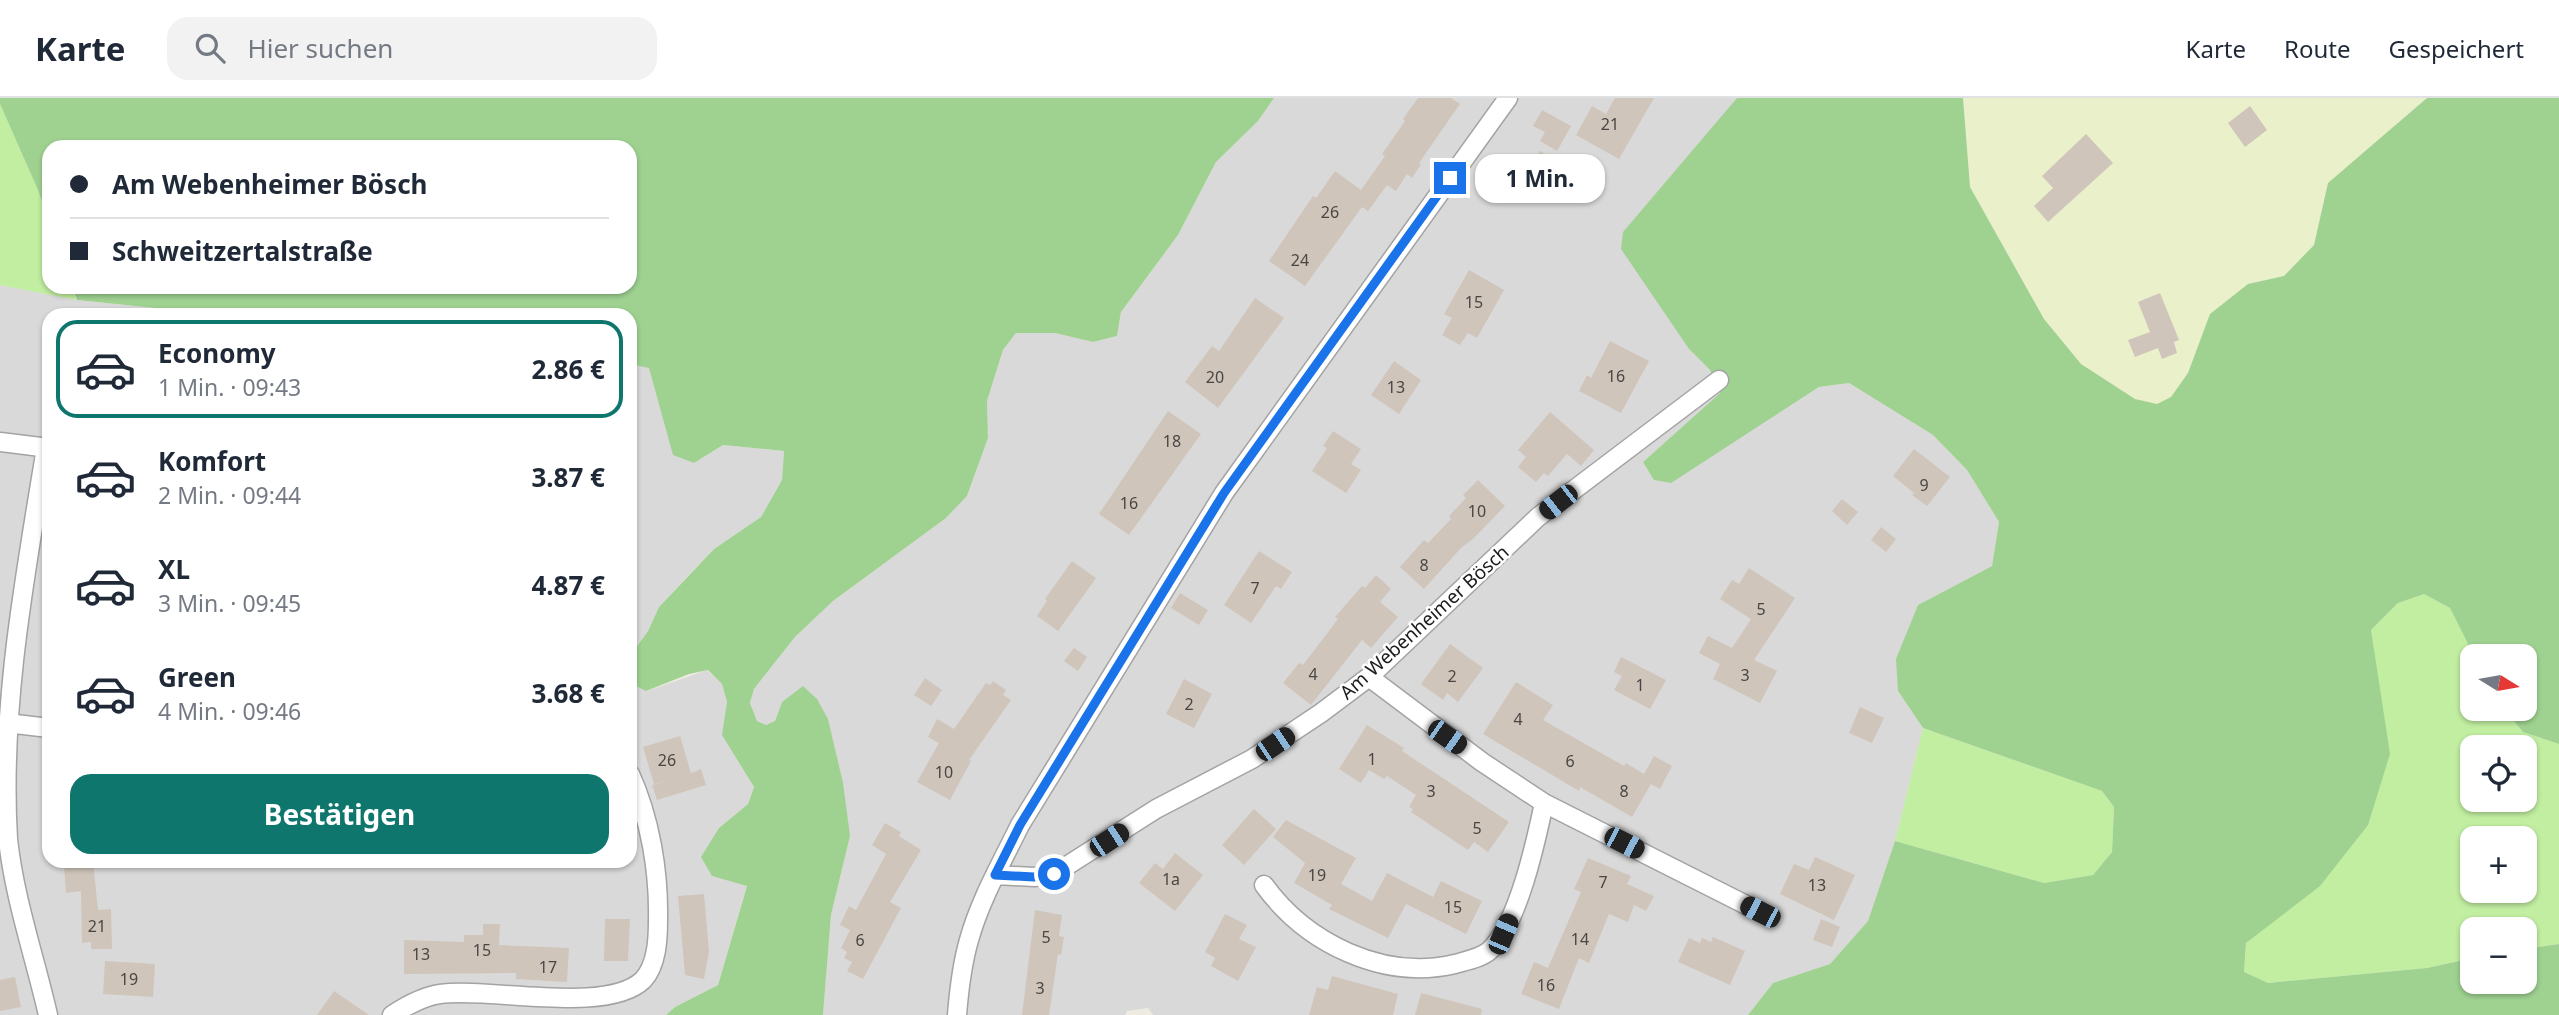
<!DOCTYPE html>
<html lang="de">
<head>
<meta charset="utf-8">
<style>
	body { margin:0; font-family:"Noto Sans",sans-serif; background:#f2f2f3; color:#1f2937; height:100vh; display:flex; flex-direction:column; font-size:26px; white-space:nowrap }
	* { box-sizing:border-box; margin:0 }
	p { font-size:23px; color:#747a83 }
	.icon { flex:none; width:38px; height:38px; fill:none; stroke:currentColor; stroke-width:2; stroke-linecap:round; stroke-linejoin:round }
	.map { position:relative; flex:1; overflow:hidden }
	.details { position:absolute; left:42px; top:210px; width:595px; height:560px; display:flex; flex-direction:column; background:#fff; border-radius:21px; box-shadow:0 2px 5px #0004 }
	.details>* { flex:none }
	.top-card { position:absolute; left:42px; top:42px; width:595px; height:154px; border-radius:21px; box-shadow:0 2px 5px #0004; display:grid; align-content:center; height:154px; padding:0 28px; background:#fff }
	.needle { width:46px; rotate:101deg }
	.tools { position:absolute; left:2460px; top:546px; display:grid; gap:14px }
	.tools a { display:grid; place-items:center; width:77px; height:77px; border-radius:14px; background:#fff; box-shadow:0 2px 5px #0004; font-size:35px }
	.end { position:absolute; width:32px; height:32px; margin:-16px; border:9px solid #1a73e8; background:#fff; box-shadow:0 0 0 4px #fff }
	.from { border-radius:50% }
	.bubble { position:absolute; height:49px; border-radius:21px; background:#fff; box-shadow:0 2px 5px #0004; font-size:23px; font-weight:700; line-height:49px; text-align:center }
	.car { position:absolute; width:21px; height:42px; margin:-21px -10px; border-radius:9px; box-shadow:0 0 5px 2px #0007; background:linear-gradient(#222 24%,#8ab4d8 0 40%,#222 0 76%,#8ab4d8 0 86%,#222 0) }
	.top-card b { display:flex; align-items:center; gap:24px; height:66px; font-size:26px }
	.top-card b+b { border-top:2px solid #e0e1e3 }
	.top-card i { width:18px; height:18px; background:#1f2937 }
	ul { padding:12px 0 0; list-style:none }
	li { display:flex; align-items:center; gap:21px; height:98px; margin:0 14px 10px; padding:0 14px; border:4px solid transparent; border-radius:21px }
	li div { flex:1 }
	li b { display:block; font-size:26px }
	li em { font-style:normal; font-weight:700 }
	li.selected { border-color:#0f766e }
	li>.icon { width:63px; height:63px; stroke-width:1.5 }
	.button { display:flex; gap:14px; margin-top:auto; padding:14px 28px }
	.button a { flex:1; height:80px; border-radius:21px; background:#0f766e; color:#fff; font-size:28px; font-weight:700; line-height:80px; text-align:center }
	header { display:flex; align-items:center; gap:42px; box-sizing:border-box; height:98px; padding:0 35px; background:#fff; border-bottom:2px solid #e0e1e3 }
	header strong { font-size:33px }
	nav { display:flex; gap:38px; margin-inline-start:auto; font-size:24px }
	.search { width:490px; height:63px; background:#f2f2f3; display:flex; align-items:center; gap:18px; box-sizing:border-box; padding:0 24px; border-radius:21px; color:#747a83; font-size:26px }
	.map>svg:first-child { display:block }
</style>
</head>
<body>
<header>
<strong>Karte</strong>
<div class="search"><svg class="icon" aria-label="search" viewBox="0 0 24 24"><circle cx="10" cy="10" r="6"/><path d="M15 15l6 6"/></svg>Hier suchen</div>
<nav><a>Karte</a><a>Route</a><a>Gespeichert</a></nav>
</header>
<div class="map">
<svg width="2559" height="917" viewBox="0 0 2559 917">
	<rect width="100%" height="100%" fill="#efebe1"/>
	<path fill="#dad9d9" d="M 1274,0 L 1737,0 L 1699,47 L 1689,251 L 1710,272 L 1720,295 L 1643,364 L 1762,325 L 1819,289 L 1849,285 L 1933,337 L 1967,372 L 1999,424 L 1992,468 L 1918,507 L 1898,593 L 1923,630 L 1895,743 L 1868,823 L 1830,866 L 1773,885 L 1748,917 L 1153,917 L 1148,910 L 1127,913 L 1125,917 L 823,917 L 831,817 L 850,738 L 804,588 L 782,604 L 775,623 L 766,627 L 757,623 L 750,605 L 754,591 L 795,539 L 833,503 L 946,420 L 967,398 L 988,340 L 987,303 L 1003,252 L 1016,235 L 1055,235 L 1093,244 L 1117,238 L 1121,214 L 1178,137 L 1216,64 L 1258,23 Z
		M 0,187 L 77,202 L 223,217 L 49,217 L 49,763 L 630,763 L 630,585 L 647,593 L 707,572 L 722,586 L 727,604 L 723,637 L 754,689 L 748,706 L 719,730 L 712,778 L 747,787 L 718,887 L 675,909 L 666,917 L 0,917 Z
		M 630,266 L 649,269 L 694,365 L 723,347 L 784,353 L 782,382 L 761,419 L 714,451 L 684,482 L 659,509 L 648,533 L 630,558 Z"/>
	<path fill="#eaf0ca" d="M 1963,0 L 2427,0 L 2397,25 L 2324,103 L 2314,147 L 2284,178 L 2248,186 L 2210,216 L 2188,275 L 2171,300 L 2157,306 L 2135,301 L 2081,266 L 2044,221 L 1970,89 Z"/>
	<path fill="#c1eea1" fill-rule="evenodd" d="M 0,6 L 38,92 L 49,123 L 49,189 L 72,189 L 76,202 L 0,187 Z
		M 2424,496 L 2450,510 L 2474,558 L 2473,611 L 2504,611 L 2523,634 L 2559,646 L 2559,846 L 2525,851 L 2525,831 L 2473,831 L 2473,860 L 2427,870 L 2267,885 L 2244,874 L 2246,845 L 2281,815 L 2377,577 L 2371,532 L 2398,505 ZM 2473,649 L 2525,649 L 2525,702 L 2473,702 ZM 2473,740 L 2525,740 L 2525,793 L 2473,793 Z
		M 1923,630 L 2102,693 L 2114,709 L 2112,754 L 2093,777 L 2044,785 L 1895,743 Z"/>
	<path fill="#9fd291" d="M 0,0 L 1274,0 L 1258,23 L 1216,64 L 1178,137 L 1121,214 L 1117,238 L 1093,244 L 1055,235 L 1016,235 L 1003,252 L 987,303 L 988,340 L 967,398 L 946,420 L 833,503 L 795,539 L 754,591 L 750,605 L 757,623 L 766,627 L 775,623 L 782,604 L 803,588 L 817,601 L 828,621 L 843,685 L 850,738 L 831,817 L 823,917 L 666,917 L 675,909 L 718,887 L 747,788 L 712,778 L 701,759 L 719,730 L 748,706 L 754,689 L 722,637 L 727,604 L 722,586 L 708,572 L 689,576 L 646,593 L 630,585 L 630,558 L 648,533 L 659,509 L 714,451 L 761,419 L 782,382 L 784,353 L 723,347 L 694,365 L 673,357 L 649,270 L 630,266 L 630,217 L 223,217 L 77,202 L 72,189 L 630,189 L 630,49 L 49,49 L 49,123 L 38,92 L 0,6 Z
		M 1737,0 L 1963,0 L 1970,89 L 2044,221 L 2081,266 L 2135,301 L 2157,306 L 2171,299 L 2188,275 L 2210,216 L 2248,186 L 2284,178 L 2314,147 L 2328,85 L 2427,0 L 2559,0 L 2559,646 L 2523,634 L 2504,611 L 2525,611 L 2525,558 L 2474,558 L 2450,510 L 2424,496 L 2398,505 L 2371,532 L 2390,656 L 2368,727 L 2320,788 L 2246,845 L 2244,874 L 2268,885 L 2427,870 L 2473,860 L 2473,884 L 2525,884 L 2525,851 L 2559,846 L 2559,917 L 1748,917 L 1773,885 L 1830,866 L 1868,823 L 1895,743 L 2044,785 L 2093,777 L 2112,754 L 2114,709 L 2102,693 L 1923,630 L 1898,593 L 1896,561 L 1918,507 L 1992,468 L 1999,424 L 1967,372 L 1933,337 L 1849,285 L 1819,289 L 1671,385 L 1654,382 L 1643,364 L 1720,295 L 1710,272 L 1689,251 L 1621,151 L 1623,134 Z"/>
	<path fill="#cfc5ba" d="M 1418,0 L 1451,0 L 1460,6 L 1419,65 L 1421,66 L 1412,80 L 1407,76 L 1396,93 L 1387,87 L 1368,113 L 1362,109 L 1305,188 L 1269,163 L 1313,98 L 1316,100 L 1335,73 L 1361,92 L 1385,58 L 1382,56 L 1405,23 L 1403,21 Z
		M 1615,0 L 1654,0 L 1619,61 L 1576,37 L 1592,8 L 1606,16 Z
		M 2250,8 L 2267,32 L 2245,49 L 2228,25 Z
		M 1542,12 L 1571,28 L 1557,53 L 1540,43 L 1545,34 L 1533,28 Z
		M 2086,36 L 2113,65 L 2048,124 L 2034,108 L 2053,90 L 2042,78 Z
		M 1540,53 L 1575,73 L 1556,105 L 1522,86 Z
		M 1469,172 L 1504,192 L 1477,240 L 1468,235 L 1460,247 L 1442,237 L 1452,220 L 1444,216 Z
		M 2160,195 L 2179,242 L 2174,244 L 2177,255 L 2162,261 L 2158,250 L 2135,259 L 2128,242 L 2150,234 L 2138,204 Z
		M 1255,200 L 1284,220 L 1218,310 L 1185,284 L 1212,248 L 1219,253 Z
		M 1610,243 L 1649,263 L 1621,315 L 1579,293 L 1587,277 L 1591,280 Z
		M 1394,263 L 1421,282 L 1399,316 L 1371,297 Z
		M 1168,313 L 1201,336 L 1129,437 L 1099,416 Z
		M 1550,314 L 1594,352 L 1581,368 L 1567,356 L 1548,378 L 1544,375 L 1536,384 L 1518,369 L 1526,359 L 1518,352 Z
		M 1333,333 L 1361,351 L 1351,366 L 1361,372 L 1346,395 L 1312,373 L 1327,350 L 1323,348 Z
		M 1914,351 L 1950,379 L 1927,408 L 1912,397 L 1914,395 L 1893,378 Z
		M 1478,382 L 1505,408 L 1473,441 L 1461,450 L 1424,491 L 1400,469 L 1424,442 L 1428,445 L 1451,421 L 1449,418 L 1466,400 L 1463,397 Z
		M 1842,401 L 1858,414 L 1847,427 L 1832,413 Z
		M 1881,429 L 1896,441 L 1886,454 L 1871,442 Z
		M 1259,453 L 1292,474 L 1281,491 L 1276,488 L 1251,525 L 1224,507 Z
		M 1072,463 L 1096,480 L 1058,533 L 1037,518 L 1047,503 L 1045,501 Z
		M 1749,470 L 1795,500 L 1754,562 L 1777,573 L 1760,605 L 1713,581 L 1720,566 L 1699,555 L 1708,538 L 1732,550 L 1751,521 L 1720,501 L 1732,482 L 1739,486 Z
		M 1376,477 L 1391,491 L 1380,504 L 1398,519 L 1371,550 L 1362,542 L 1311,607 L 1283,585 L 1299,565 L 1303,567 L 1338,521 L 1335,519 L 1362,488 L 1365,490 Z
		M 1180,495 L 1208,512 L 1199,527 L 1171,510 Z
		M 1450,546 L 1483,570 L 1458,604 L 1447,595 L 1443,602 L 1421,586 Z
		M 1074,550 L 1087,559 L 1078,573 L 1064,563 Z
		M 1621,559 L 1666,582 L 1650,611 L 1614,592 L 1622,578 L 1614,574 Z
		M 925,580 L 942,592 L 931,608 L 914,597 Z
		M 1184,581 L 1212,596 L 1194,630 L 1166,616 Z
		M 993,583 L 1006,592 L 1003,597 L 1011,602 L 969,662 L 971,663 L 950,702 L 917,684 L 939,645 L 928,639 L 937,621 L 954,631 L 986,585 L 990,587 Z
		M 1516,584 L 1553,607 L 1543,622 L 1624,668 L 1626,665 L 1644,676 L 1654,658 L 1672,668 L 1660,691 L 1651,686 L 1632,719 L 1580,689 L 1579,693 L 1483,636 Z
		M 1860,609 L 1884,620 L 1872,645 L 1849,635 Z
		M 1367,627 L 1404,650 L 1402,653 L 1509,724 L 1488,754 L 1474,744 L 1468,752 L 1411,714 L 1413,711 L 1409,709 L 1416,697 L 1387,678 L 1384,681 L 1369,672 L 1361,685 L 1339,671 Z
		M 680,638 L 691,675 L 701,671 L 706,687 L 657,702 L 652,687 L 667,683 L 654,686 L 643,649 Z
		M 1254,711 L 1276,731 L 1244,767 L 1222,747 Z
		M 1286,722 L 1356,760 L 1341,786 L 1372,803 L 1387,775 L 1433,799 L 1441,783 L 1482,803 L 1466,836 L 1406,806 L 1388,840 L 1329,811 L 1332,807 L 1294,785 L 1305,765 L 1273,739 Z
		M 885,725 L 901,734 L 899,738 L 921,752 L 890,804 L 901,810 L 863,881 L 847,873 L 852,864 L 844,860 L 847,854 L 841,850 L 850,832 L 840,827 L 849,808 L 856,812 L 886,756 L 872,747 Z
		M 1175,755 L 1203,777 L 1175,813 L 1139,785 L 1155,765 L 1163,771 Z
		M 1815,759 L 1855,777 L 1834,822 L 1780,796 L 1794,766 L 1809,772 Z
		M 1588,760 L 1631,778 L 1627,786 L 1654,798 L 1646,813 L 1634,807 L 1628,824 L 1609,816 L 1589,865 L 1579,860 L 1559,911 L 1521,896 L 1534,864 L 1548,870 L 1581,794 L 1574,791 Z
		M 80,763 L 93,763 L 98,812 L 111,811 L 112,851 L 91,851 L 91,844 L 82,845 L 81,793 L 66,795 L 64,768 L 80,767 Z
		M 704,796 L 709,854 L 704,881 L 685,877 L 678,798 Z
		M 1035,812 L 1062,817 L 1059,838 L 1064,839 L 1061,857 L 1058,856 L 1049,917 L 1022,917 Z
		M 1225,816 L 1247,827 L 1239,841 L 1256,849 L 1238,883 L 1211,868 L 1215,860 L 1205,854 Z
		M 605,821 L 630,821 L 628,863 L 604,863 Z
		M 1821,821 L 1840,829 L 1832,849 L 1813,842 Z
		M 483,826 L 500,826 L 499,847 L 569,850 L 567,884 L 516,881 L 516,875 L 404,876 L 404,842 L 464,844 L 464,837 L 483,837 Z
		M 1713,839 L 1745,853 L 1730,887 L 1678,864 L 1689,840 L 1700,845 L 1702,840 L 1711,844 Z
		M 105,863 L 155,866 L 153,899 L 103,896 Z
		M 1332,878 L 1398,896 L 1393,917 L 1309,917 L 1317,889 L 1328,892 Z
		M 15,879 L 21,909 L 0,913 L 0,882 Z
		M 334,893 L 369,917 L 317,917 Z
		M 1421,895 L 1482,911 L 1481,917 L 1415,917 Z"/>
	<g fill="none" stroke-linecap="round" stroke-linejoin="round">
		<g stroke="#a3a3a3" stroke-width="21">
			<path id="minor" d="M 0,344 L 49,350
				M 46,350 C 25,478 0,610 8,741 C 14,799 35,860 48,917
				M 1369,579 L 1482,664 L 1544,705 L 1760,814
				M 7,625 L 49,630
				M 995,777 L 1034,779 L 1054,776 L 1156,711 L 1252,661 L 1321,615 L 1369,579 L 1538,419 L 1719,282
				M 1264,787 C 1306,845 1383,883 1455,866 C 1465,863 1481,860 1489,853 C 1518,827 1536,743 1544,705
				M 392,917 C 406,908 424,898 440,896 C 491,889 606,917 643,882 C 657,867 658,841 658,822 C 659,773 650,720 630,676
				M 957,917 C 959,892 962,866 969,842 C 980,802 1002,764 1020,727 L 1224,395 L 1508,0"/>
		</g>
		<use href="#minor" stroke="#fff" stroke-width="18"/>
	</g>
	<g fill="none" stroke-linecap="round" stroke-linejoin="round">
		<path stroke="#1a73e8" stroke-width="9" d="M 1054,776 L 1034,779 L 995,777 L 1020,727 L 1224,395 L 1450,80"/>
	</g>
	<g text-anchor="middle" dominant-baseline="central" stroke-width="5" stroke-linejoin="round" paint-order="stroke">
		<g font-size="16" fill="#494644">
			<text x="1610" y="26">21</text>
			<text x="1330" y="114">26</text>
			<text x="1300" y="162">24</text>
			<text x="1474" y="204">15</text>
			<text x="1616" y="278">16</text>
			<text x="1215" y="279">20</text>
			<text x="1396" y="289">13</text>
			<text x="1172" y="343">18</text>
			<text x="1924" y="387">9</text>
			<text x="1129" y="405">16</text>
			<text x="1477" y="413">10</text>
			<text x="1424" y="467">8</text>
			<text x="1255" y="490">7</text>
			<text x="1761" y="511">5</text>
			<text x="1313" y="576">4</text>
			<text x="1745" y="577">3</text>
			<text x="1452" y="578">2</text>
			<text x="1640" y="587">1</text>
			<text x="1189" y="606">2</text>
			<text x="1518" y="621">4</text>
			<text x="1372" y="661">1</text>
			<text x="667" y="662">26</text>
			<text x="1570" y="663">6</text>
			<text x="944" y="674">10</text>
			<text x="1431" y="693">3</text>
			<text x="1624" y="693">8</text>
			<text x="1477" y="730">5</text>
			<text x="1317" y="777">19</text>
			<text x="1171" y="781">1a</text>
			<text x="1603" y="784">7</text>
			<text x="1817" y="787">13</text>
			<text x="1453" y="809">15</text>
			<text x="97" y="828">21</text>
			<text x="1046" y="839">5</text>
			<text x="1580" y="841">14</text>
			<text x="860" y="842">6</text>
			<text x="482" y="852">15</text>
			<text x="421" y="856">13</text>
			<text x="548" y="869">17</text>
			<text x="129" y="881">19</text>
			<text x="1546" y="887">16</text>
			<text x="1040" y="890">3</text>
		</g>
		<g font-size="19" fill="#1c1c1c" stroke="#fff">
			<text transform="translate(1424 524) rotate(-42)">Am Webenheimer Bösch</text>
		</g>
	</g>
</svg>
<div class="tools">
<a><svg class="needle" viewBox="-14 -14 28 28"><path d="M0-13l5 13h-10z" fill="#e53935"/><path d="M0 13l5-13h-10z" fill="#747a83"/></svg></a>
<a><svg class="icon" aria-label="locate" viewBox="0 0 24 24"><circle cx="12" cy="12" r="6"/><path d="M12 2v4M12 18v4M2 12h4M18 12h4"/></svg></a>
<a>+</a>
<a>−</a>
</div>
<i class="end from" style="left:1054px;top:776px"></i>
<i class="end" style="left:1450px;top:80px"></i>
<div class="bubble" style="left:1475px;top:56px;width:130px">1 Min.</div>
<i class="car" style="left:1558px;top:404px;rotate:232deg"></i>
<i class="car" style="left:1447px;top:639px;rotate:125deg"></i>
<i class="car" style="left:1275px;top:646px;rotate:56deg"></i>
<i class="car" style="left:1109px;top:742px;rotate:57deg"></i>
<i class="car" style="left:1624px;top:745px;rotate:117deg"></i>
<i class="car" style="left:1760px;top:814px;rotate:297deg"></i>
<i class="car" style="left:1503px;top:836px;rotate:23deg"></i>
<div class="top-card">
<b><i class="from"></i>Am Webenheimer Bösch</b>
<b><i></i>Schweitzertalstraße</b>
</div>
<section class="details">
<ul>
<li class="selected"><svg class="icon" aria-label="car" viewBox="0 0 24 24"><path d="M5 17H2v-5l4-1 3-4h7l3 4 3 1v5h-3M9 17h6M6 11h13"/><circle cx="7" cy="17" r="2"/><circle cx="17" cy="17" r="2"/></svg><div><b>Economy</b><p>1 Min. · 09:43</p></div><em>2.86 €</em></li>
<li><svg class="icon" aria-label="car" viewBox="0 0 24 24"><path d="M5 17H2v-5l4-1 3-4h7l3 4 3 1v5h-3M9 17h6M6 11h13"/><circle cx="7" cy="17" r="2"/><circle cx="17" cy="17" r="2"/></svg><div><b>Komfort</b><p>2 Min. · 09:44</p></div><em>3.87 €</em></li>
<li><svg class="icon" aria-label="car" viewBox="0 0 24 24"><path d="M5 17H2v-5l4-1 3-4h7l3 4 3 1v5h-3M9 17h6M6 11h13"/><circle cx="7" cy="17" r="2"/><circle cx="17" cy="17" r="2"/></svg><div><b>XL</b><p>3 Min. · 09:45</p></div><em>4.87 €</em></li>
<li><svg class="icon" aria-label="car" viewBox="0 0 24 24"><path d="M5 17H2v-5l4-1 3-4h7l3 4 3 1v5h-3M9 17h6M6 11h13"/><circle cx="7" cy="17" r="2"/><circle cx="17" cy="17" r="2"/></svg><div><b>Green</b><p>4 Min. · 09:46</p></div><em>3.68 €</em></li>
</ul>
<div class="button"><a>Bestätigen</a></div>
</section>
</div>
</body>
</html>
